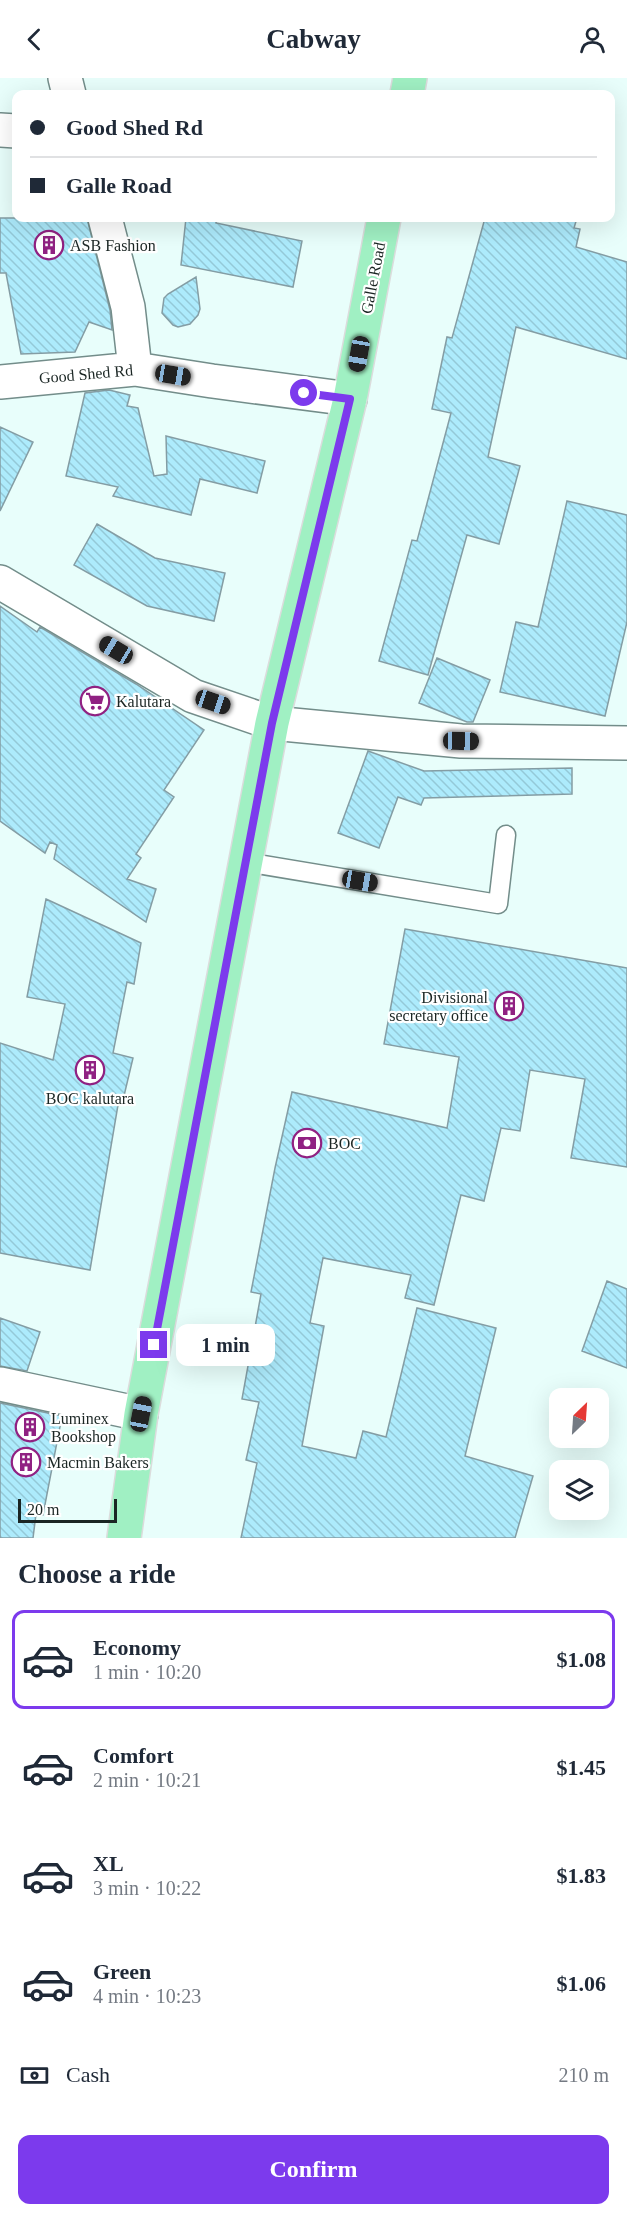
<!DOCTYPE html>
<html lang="en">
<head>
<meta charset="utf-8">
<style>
	body { margin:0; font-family:"Times New Roman",serif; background:#f6f6f7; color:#1f2937; height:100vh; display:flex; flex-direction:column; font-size:22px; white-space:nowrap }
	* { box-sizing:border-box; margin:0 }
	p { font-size:20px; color:#747a83 }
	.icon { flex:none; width:33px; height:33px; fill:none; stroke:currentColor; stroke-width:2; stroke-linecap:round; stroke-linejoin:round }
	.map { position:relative; height:1460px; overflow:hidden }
	.drawer { display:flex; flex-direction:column; background:#fff; flex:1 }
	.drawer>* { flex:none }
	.guide { position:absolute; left:12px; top:12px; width:603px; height:132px; border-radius:12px; box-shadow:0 6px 24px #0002; display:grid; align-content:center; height:132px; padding:0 18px; background:#fff }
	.needle { width:39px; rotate:25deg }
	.fabs { position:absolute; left:549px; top:1310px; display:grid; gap:12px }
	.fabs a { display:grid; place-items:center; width:60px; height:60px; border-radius:12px; background:#fff; box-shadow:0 6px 24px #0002; font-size:30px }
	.scale { position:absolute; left:18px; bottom:15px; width:99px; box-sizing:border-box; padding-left:6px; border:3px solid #1b2624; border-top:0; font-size:16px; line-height:21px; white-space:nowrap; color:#1b2624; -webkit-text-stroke:4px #fff; paint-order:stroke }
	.end { position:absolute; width:27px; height:27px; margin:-14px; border:8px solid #7c3aed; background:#fff; box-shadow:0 0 0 3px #fff }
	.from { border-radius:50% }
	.bubble { position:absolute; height:42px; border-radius:12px; background:#fff; box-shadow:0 6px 24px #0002; font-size:20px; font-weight:700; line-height:42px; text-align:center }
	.car { position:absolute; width:18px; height:36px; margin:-18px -9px; border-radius:8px; box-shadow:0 0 4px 2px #0007; background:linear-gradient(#222 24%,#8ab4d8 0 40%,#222 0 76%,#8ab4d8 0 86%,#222 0) }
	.guide b { display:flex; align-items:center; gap:21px; height:57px; font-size:22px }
	.guide b+b { border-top:2px solid #e0e1e3 }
	.guide i { width:15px; height:15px; background:#1f2937 }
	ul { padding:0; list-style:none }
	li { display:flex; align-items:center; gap:18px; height:99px; margin:0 12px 9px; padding:0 6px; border:3px solid transparent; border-radius:12px }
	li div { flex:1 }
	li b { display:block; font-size:22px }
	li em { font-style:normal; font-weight:700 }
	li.current { border-color:#7c3aed }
	li>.icon { width:54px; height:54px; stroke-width:1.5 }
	h2 { padding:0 18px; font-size:27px; line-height:72px }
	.pay { display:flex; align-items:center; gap:15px; height:66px; padding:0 18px; font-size:22px }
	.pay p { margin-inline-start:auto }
	.action { display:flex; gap:12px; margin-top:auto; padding:12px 18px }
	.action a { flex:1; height:69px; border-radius:12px; background:#7c3aed; color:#fff; font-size:24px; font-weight:700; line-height:69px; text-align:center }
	header { display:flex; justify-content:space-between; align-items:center; height:78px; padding:0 18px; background:#fff; font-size:27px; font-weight:700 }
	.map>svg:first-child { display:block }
</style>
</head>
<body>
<header><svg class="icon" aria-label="back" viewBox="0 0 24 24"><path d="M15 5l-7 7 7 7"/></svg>Cabway<svg class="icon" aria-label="person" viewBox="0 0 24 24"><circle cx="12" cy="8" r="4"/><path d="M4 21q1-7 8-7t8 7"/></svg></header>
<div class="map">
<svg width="627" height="1460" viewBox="0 0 627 1460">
	<defs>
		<pattern id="building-back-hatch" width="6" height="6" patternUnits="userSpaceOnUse" patternTransform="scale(1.5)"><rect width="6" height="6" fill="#adebfc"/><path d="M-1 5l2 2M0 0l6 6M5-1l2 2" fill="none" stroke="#94c9d8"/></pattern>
	</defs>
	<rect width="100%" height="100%" fill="#e8fefb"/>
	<path fill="url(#building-back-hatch)" stroke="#849da4" stroke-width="1.5" d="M 0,140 L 87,140 L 110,232 L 112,252 L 89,244 L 75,274 L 21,276 L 6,195 L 0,195 Z
		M 186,140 L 217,140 L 216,145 L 302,163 L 293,209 L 181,187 Z
		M 485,140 L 577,140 L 574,150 L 580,151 L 576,169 L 627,184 L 627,281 L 516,249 L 488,379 L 520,388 L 499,466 L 467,457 L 428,597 L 379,583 L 412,462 L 417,463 L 451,335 L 432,331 L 447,259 L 452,260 Z
		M 196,199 L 200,231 L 198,237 L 190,246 L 178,249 L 173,247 L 162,235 L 164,220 L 168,216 Z
		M 109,312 L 130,317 L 127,328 L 138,330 L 154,398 L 167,396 L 166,358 L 265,383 L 257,415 L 200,401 L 191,437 L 113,418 L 118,409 L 66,398 L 85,315 Z
		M 0,349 L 33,364 L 0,433 Z
		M 567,423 L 627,437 L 627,544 L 605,638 L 500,614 L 516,544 L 538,549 Z
		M 97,446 L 155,480 L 225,495 L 214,543 L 147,528 L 74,487 Z
		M 0,528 L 37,554 L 40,549 L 136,606 L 204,652 L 164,712 L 174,719 L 136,776 L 141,780 L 127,801 L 156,811 L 146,844 L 54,781 L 57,767 L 50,764 L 45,775 L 0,743 Z
		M 437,580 L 490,602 L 473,644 L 467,644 L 419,625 Z
		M 368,673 L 424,693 L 572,690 L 572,716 L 424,720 L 421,727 L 398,719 L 379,770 L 338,755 Z
		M 46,821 L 141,865 L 134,906 L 127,904 L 113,975 L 133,980 L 123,1022 L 119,1021 L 90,1192 L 0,1175 L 0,965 L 53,982 L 65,926 L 27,919 Z
		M 405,851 L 627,890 L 627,1089 L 571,1080 L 585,1001 L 530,992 L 520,1053 L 501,1050 L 484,1123 L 461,1117 L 434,1227 L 405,1220 L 411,1197 L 323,1180 L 310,1245 L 324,1248 L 302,1368 L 356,1380 L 363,1353 L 386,1359 L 417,1230 L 496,1250 L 465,1378 L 533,1398 L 515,1460 L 241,1460 L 257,1385 L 246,1382 L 259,1324 L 242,1321 L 261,1216 L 251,1214 L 275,1090 L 292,1014 L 447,1050 L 459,979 L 384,966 Z
		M 607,1203 L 627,1211 L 627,1290 L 582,1273 Z
		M 0,1240 L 40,1254 L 27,1293 L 0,1288 Z
		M 0,1325 L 62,1338 L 43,1437 L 36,1436 L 33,1460 L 0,1460 Z"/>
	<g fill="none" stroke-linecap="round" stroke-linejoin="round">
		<g stroke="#738d8a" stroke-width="21">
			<path id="service" d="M 245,784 L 498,826 L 506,757"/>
		</g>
		<g stroke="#738d8a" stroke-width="36">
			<path id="minor" d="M 65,0 L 69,16
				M 0,52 L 16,53
				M 105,140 L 128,229 L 135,291
				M 0,304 L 135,291 L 212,303 L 350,321
				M 0,504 L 193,618 L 272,645 L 461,663 L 627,665
				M 0,1306 L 141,1336"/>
		</g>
		<g stroke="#dbdcdc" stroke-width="36">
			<path id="trunk" d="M 407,16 L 410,0
				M 124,1460 L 141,1336 L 272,645 L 350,321 L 384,140"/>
		</g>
		<use href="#service" stroke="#fff" stroke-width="18"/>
		<use href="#minor" stroke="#fff" stroke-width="33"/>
		<use href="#trunk" stroke="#a0f0c3" stroke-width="33"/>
	</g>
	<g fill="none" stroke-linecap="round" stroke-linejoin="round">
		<path stroke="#7c3aed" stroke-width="8" d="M 154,1267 L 272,645 L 350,321 L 304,315"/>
	</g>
	<defs>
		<g id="building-ring" transform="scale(1.5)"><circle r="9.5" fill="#fff" stroke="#902182" stroke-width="1.5"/><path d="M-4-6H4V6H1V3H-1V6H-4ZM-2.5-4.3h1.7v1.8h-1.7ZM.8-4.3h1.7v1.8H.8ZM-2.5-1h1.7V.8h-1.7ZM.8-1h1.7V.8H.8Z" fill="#902182"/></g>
		<g id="supermarket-ring" transform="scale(1.5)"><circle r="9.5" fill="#fff" stroke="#902182" stroke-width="1.5"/><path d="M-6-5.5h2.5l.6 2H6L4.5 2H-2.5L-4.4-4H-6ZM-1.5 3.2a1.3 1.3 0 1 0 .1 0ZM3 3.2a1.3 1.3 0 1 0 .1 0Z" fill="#902182"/></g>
		<g id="bank-ring" transform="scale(1.5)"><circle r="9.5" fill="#fff" stroke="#902182" stroke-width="1.5"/><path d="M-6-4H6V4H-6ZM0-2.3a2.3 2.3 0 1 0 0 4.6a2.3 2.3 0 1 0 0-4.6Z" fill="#902182"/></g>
	</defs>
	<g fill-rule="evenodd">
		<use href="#building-ring" x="49" y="167"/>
		<use href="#supermarket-ring" x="95" y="623"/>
		<use href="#building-ring" x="509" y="928"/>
		<use href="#building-ring" x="90" y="992"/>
		<use href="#bank-ring" x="307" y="1065"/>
		<use href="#building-ring" x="30" y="1349"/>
		<use href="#building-ring" x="26" y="1384"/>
	</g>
	<g text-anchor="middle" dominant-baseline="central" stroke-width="4.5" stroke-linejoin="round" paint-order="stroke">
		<g font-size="16" fill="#1b2624" stroke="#fff" text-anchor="start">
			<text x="70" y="167">ASB Fashion</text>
			<text x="116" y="623">Kalutara</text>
			<text x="488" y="919" text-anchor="end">Divisional<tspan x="488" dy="18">secretary office</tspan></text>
			<text x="90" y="1020" text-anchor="middle">BOC kalutara</text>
			<text x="328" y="1065">BOC</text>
			<text x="51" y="1340">Luminex<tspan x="51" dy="18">Bookshop</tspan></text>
			<text x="47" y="1384">Macmin Bakers</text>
		</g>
		<g font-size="16" fill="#1b2624" stroke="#fff">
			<text transform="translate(373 200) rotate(-79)">Galle Road</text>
			<text transform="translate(86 296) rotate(-5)">Good Shed Rd</text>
		</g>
	</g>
</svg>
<div class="fabs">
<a><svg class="needle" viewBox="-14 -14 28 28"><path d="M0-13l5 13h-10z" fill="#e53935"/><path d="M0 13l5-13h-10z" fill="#747a83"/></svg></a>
<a><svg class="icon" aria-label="layers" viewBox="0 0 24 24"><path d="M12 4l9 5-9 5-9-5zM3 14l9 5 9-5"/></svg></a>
</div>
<div class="scale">20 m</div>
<i class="end from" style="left:304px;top:315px"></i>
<i class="end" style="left:154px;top:1267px"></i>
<div class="bubble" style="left:176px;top:1246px;width:99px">1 min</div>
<i class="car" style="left:359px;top:276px;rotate:190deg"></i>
<i class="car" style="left:173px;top:297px;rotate:100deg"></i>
<i class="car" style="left:116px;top:572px;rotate:301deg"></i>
<i class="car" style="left:213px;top:624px;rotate:109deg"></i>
<i class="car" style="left:461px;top:663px;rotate:91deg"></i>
<i class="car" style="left:360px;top:803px;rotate:100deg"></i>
<i class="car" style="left:141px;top:1336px;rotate:11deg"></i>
<div class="guide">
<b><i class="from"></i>Good Shed Rd</b>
<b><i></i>Galle Road</b>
</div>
</div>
<section class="drawer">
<h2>Choose a ride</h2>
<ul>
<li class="current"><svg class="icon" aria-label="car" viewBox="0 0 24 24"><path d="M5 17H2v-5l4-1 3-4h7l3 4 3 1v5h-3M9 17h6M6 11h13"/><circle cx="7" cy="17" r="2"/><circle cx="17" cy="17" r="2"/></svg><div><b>Economy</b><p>1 min · 10:20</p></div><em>$1.08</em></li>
<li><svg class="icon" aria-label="car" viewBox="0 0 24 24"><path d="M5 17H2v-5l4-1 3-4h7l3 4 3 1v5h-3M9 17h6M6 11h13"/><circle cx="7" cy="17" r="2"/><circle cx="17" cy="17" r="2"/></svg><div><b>Comfort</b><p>2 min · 10:21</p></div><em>$1.45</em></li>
<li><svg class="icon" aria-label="car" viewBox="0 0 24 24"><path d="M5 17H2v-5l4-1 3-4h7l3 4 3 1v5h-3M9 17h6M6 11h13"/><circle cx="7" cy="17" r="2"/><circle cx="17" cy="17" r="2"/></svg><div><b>XL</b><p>3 min · 10:22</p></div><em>$1.83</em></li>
<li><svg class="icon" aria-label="car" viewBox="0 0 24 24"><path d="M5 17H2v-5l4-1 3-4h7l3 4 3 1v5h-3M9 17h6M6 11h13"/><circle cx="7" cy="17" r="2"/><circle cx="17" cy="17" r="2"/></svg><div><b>Green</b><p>4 min · 10:23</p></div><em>$1.06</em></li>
</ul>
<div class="pay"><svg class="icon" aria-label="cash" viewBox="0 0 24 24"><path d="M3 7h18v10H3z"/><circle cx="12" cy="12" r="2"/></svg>Cash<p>210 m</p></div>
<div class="action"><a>Confirm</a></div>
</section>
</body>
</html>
